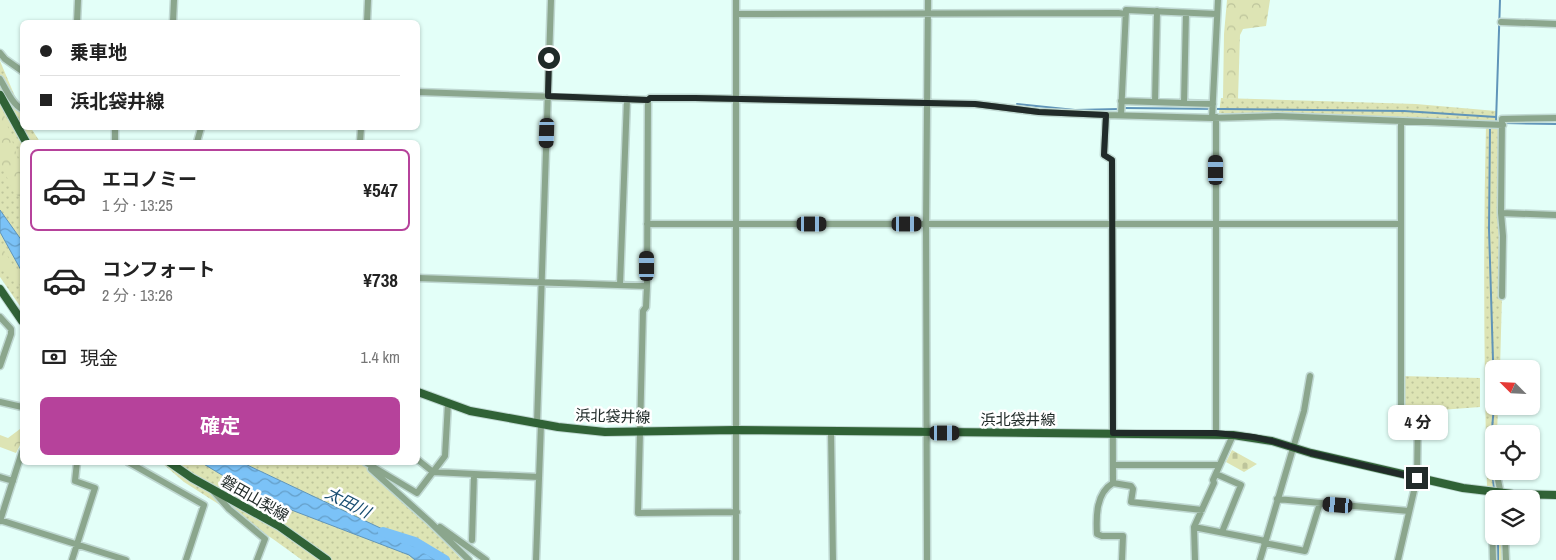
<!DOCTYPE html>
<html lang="ja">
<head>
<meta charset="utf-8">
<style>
	body { margin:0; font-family:"Archivo Narrow","Noto Sans JP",sans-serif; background:#f2f2f2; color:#222; height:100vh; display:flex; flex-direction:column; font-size:19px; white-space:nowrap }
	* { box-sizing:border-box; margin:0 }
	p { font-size:16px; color:#767676 }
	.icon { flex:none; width:28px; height:28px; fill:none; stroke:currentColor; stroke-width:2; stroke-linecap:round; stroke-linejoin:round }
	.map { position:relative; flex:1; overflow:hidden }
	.side { position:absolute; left:20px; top:140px; width:400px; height:325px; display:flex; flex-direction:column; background:#fff; border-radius:8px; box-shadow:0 1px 4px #0004 }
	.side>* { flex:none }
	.top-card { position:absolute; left:20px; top:20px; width:400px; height:110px; border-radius:8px; box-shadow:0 1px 4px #0004; display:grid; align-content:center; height:110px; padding:0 20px; background:#fff }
	.needle { width:32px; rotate:294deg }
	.tools { position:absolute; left:1485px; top:360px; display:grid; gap:10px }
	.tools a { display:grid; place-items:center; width:55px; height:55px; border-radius:8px; background:#fff; box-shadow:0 1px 4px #0004; font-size:25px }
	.end { position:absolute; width:22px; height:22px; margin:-11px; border:6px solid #212b29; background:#fff; box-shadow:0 0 0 2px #fff }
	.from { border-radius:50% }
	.bubble { position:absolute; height:35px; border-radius:8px; background:#fff; box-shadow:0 1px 4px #0004; font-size:16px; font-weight:700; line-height:35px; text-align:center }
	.car { position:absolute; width:15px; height:30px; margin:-15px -8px; border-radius:6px; box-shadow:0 0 4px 1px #0007; background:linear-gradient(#222 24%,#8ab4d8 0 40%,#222 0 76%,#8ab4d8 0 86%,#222 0) }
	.top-card b { display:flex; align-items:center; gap:18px; height:48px; font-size:19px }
	.top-card b+b { border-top:1px solid #e0e0e0 }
	.top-card i { width:12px; height:12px; background:#222 }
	ul { padding:9px 0 0; list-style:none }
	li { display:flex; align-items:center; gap:15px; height:82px; margin:0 10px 8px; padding:0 10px; border:2px solid transparent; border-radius:8px }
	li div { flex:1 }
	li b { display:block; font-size:19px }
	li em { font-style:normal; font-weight:700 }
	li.active { border-color:#b6429b }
	li>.icon { width:45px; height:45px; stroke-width:1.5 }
	.pay { display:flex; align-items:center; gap:12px; height:55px; padding:0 20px; font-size:19px }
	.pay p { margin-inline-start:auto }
	.button { display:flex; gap:10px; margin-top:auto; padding:10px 20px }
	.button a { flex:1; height:58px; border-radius:8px; background:#b6429b; color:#fff; font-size:20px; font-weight:700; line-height:58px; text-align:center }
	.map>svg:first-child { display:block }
</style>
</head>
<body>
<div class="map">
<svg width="1556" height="560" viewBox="0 0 1556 560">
	<defs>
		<pattern id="grass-dots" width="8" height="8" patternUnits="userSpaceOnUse" patternTransform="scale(1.25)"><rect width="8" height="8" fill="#dde4b4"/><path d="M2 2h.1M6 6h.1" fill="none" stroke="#bdc49b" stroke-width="1.8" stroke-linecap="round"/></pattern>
		<pattern id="forest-crowns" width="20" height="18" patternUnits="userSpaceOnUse" patternTransform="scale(1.25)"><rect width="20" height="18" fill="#dde4b4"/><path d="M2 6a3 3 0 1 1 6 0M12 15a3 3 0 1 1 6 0" fill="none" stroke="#bdc49b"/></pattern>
		<pattern id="cemetery-stones" width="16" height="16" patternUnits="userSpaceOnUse" patternTransform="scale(1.25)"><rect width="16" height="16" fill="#dde4b4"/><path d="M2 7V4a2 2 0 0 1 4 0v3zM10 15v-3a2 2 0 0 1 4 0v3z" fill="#bdc49b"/></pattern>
		<pattern id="water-waves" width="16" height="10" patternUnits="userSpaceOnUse" patternTransform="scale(1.25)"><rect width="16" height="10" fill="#7bc2f7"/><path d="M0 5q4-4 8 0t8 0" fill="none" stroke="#649ec8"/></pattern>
	</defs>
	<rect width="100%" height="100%" fill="#e3fff8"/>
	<path fill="url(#grass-dots)" d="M 0,61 L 22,113 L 22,128 L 31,128 L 40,142 L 22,142 L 22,309 L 0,277 Z
		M 1221,98 L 1416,104 L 1496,111 L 1496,122 L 1219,113 Z
		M 1486,124 L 1501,125 L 1503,259 L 1500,369 L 1494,369 L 1494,406 L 1498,406 L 1497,434 L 1494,434 L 1494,471 L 1497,471 L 1500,499 L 1494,499 L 1494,536 L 1504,536 L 1504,560 L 1493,560 C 1493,536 1495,510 1487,487 C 1484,366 1483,245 1486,124 Z
		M 1401,376 L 1480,378 L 1480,407 L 1401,413 Z
		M 162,463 L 363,463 L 406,501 L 462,560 L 302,560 L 273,539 L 184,482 Z"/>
	<path fill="url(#forest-crowns)" d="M 1227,0 L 1270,0 L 1266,26 L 1243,29 L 1240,35 L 1238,99 L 1223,98 L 1224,34 Z
		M 0,102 L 22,172 L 22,199 L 14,193 L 0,162 Z
		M 0,244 L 22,280 L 22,288 L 0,263 Z
		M 20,429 L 22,430 L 22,441 L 16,453 L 0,447 L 0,435 L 8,438 Z"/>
	<path fill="url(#cemetery-stones)" d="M 1232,450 L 1257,464 L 1244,472 L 1226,462 Z"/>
	<path fill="url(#water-waves)" stroke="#6095b9" d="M 0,210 L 22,241 L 22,272 L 0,232 Z
		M 202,463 L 243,463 L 431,552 L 443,560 L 415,560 L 409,555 L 260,498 Z"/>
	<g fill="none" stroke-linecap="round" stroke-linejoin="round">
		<path stroke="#6095b9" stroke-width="2" d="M 1017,104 L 1075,110 L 1119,109
			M 1123,108 L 1404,111 L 1496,117
			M 1496,122 L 1500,0
			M 1504,123 L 1556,124
			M 1490,126 L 1489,229 L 1494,393
			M 1494,488 L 1490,452 L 1494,406
			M 1498,560 L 1498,536"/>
		<path stroke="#7bc2f7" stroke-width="10" d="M 383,532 L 415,542 L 445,560"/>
		<g stroke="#c0d9d3" stroke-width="9">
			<path id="minor" d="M 736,0 L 736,560
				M 736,14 L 1118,13 L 1126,14
				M 77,22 L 78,0
				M 173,22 L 174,0
				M 367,22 L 368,0
				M 1501,22 L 1556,24
				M 0,53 L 5,59 L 22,71
				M 0,79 C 6,89 12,104 22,109
				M 418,92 L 648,100 L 650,98 L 695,98 L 975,104 L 1039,112 L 1106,115 L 1212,118 L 1277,116 L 1503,125
				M 648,100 L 647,286 L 646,307 L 643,311 L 638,513 L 737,512
				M 1121,101 L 1213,104
				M 1155,102 L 1157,11
				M 1184,103 L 1186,13
				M 1106,115 L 1104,155 L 1112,160 L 1113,483
				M 1121,115 L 1126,10 L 1217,14
				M 1216,117 L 1216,433
				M 1212,118 L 1218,0
				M 115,142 L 115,128
				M 197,142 L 201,128
				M 360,142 L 361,128
				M 1501,213 L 1556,215
				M 647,224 L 1400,224
				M 418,278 L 647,286
				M 620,285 L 627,99
				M 1502,296 L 1503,236 L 1501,213 L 1502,119 L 1556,118
				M 0,317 L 11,329 L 11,334 L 0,366
				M 0,402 L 22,407
				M 537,423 L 551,0
				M 831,432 L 833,560
				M 418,460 L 433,472 L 539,477
				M 128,462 L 204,505 L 186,560
				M 365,462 L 417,493 L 445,456 L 448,403
				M 1113,465 L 1219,465
				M 371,469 L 430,522 L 469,560
				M 1216,474 L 1241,485 L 1222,532
				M 1497,475 L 1502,499
				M 0,477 L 13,481
				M 214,492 L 229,509 L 265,539 L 257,560
				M 1277,499 L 1409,511
				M 0,520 L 126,560
				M 0,521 L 22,452
				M 1492,523 L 1493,560
				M 440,527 L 486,560
				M 1194,527 L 1265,541
				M 1505,536 L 1506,560
				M 472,540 L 474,474
				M 1264,543 L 1305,551 L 1320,503
				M 72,560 L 95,488 L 75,481 L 77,462
				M 536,560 L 541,424
				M 927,560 L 926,224 L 928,0
				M 1122,560 L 1123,536 L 1102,536 L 1097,534 C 1096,516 1096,493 1113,483 L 1131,486 L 1133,489 L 1131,502 L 1202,510
				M 1195,560 L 1194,527 L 1214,483 L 1213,480 L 1233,435
				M 1260,560 L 1304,411 L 1310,376
				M 1398,560 L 1417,478 L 1418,413 L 1401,413 L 1401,121"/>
		</g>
		<g stroke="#c0d9d3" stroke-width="10">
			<path id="major" d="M 0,95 L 26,142
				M 0,289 L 22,321
				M 418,392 L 470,411 L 558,427 L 605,432 L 736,430 L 1233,435 L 1272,441 L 1311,453 L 1463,488 L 1513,494 L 1556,495
				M 169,462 L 192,478 L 279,526 L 327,560"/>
		</g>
		<use href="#minor" stroke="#8ba68d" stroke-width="6"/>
		<use href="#major" stroke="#306236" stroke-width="8"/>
	</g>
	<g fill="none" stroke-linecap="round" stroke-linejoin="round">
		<path stroke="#212b29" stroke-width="6" d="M 549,58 L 548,96 L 648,100 L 650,98 L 695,98 L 975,104 L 1039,112 L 1106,115 L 1104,155 L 1112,160 L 1113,433 L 1216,433 L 1253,437 L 1272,441 L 1311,453 L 1417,478"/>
	</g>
	<g text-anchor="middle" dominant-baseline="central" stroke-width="5" stroke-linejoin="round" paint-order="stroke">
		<g font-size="15" fill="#212b29" stroke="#fff">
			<text transform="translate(613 416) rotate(2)">浜北袋井線</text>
			<text x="1018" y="419">浜北袋井線</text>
			<text transform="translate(255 498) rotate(30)">磐田山梨線</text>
		</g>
		<g font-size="16" font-style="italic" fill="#184d70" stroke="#fff">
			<text transform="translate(348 502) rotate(27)">太田川</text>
		</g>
	</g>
</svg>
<div class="tools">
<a><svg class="needle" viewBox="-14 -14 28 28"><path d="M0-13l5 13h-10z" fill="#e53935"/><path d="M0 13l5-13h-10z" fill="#767676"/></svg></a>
<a><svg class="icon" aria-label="locate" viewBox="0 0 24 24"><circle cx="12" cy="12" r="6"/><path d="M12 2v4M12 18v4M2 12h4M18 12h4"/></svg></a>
<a><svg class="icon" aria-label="layers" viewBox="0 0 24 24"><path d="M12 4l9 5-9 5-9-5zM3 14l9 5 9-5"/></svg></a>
</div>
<i class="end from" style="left:549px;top:58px"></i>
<i class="end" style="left:1417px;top:478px"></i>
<div class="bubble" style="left:1388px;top:405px;width:60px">4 分</div>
<i class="car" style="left:547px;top:133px;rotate:182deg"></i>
<i class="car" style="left:1216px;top:170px;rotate:0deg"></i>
<i class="car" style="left:812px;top:224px;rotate:90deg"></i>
<i class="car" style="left:907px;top:224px;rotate:90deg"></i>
<i class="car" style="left:647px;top:266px;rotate:0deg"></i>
<i class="car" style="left:945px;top:433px;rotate:90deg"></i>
<i class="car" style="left:1338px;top:505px;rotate:275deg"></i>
<div class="top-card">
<b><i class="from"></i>乗車地</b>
<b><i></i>浜北袋井線</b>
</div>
<section class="side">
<ul>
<li class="active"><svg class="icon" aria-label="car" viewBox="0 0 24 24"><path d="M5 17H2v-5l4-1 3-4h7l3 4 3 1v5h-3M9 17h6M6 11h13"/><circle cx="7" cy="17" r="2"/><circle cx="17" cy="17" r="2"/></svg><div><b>エコノミー</b><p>1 分 · 13:25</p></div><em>¥547</em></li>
<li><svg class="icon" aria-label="car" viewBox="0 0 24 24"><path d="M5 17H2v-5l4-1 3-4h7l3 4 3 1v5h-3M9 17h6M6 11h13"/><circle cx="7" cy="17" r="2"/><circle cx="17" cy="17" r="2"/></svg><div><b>コンフォート</b><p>2 分 · 13:26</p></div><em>¥738</em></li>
</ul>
<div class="pay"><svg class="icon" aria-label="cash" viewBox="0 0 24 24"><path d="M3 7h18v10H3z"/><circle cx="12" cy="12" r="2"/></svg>現金<p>1.4 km</p></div>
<div class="button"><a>確定</a></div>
</section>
</div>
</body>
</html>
